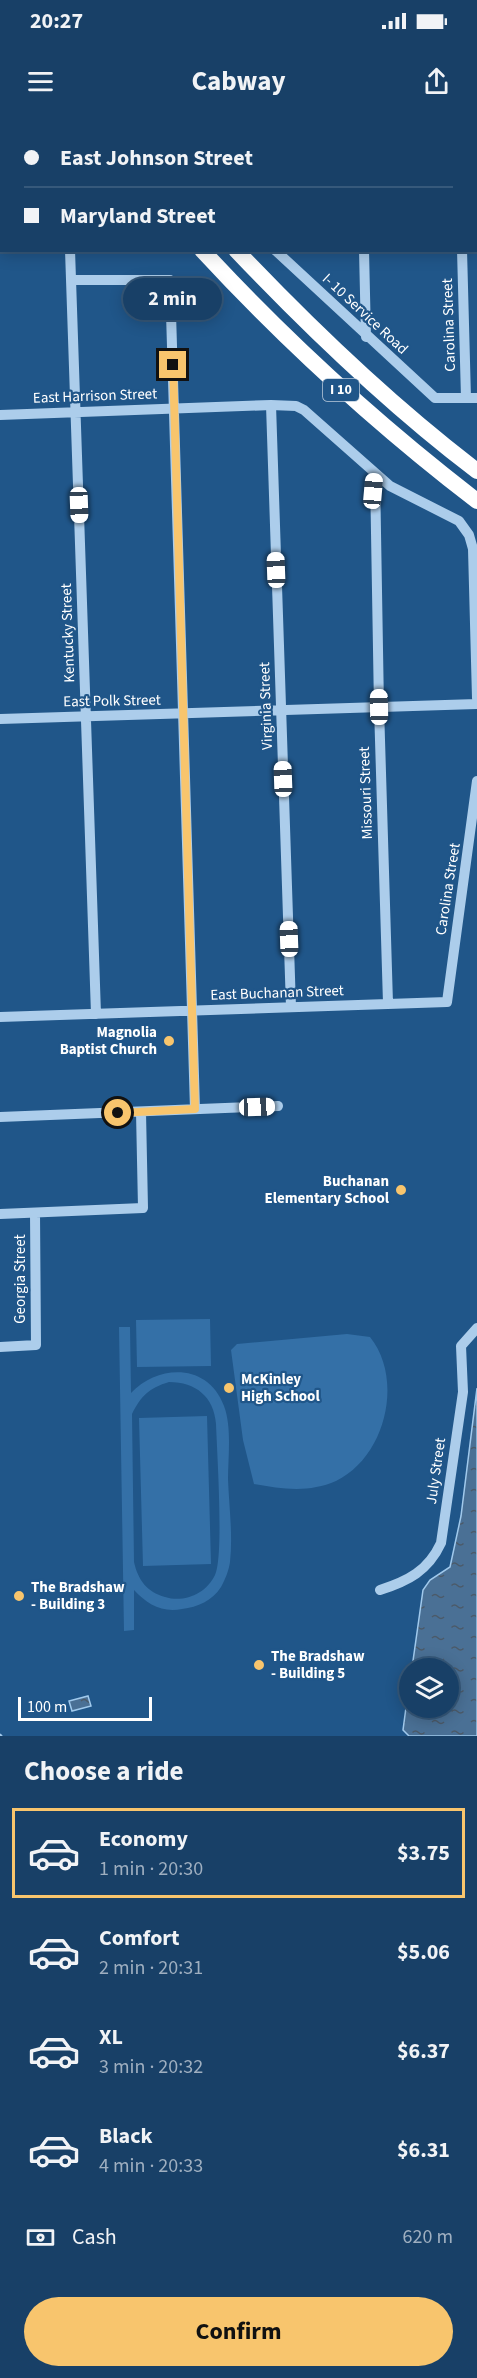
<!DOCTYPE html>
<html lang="en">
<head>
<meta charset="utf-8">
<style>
	body { margin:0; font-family:"Source Sans 3",sans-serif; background:#21476d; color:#f1f3f6; height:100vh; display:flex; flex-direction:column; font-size:22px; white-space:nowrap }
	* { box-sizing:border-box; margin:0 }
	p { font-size:20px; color:#9fafc0 }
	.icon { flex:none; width:33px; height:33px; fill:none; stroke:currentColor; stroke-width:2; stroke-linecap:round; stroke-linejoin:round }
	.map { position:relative; height:1616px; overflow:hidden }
	.side { display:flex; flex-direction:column; background:#184067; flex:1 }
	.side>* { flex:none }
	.guide { position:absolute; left:0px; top:0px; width:477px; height:132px; box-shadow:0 3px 15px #0003,0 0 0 2px #36597b; display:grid; align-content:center; height:132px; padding:0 24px; background:#184067 }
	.buttons { position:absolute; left:399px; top:1538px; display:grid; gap:12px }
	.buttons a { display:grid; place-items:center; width:60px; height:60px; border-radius:50%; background:#184067; box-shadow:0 3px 15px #0003,0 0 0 2px #36597b; font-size:30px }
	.scale { position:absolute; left:18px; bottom:15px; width:134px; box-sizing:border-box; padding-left:6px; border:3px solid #fff; border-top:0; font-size:16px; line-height:21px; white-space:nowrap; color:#fff; -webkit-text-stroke:4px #205689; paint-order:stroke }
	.end { position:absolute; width:27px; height:27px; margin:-14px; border:8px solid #f8c56d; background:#111; box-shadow:0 0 0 3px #111 }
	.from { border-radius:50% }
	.bubble { position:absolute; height:42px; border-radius:21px; background:#184067; box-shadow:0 3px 15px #0003,0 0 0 2px #36597b; font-size:20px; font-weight:700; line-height:42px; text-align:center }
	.car { position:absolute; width:18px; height:36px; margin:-18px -9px; border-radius:8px; box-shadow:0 0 4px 2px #0007; background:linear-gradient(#fff 24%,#345 0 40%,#fff 0 76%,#345 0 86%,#fff 0) }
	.guide b { display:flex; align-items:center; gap:21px; height:57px; font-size:22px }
	.guide b+b { border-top:2px solid #36597b }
	.guide i { width:15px; height:15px; background:#f1f3f6 }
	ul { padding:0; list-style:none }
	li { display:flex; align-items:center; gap:18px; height:90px; margin:0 12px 9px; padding:0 12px; border:3px solid transparent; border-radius:0px }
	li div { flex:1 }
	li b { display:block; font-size:22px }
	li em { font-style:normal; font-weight:700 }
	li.current { border-color:#f8c56d }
	li>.icon { width:54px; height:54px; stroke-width:1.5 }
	h2 { padding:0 24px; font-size:27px; line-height:72px }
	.pay { display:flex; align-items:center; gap:15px; height:66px; padding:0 24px; font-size:22px }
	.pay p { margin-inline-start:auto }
	.action { display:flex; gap:12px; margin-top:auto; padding:12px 24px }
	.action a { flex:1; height:69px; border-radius:36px; background:#f8c56d; color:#111; font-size:24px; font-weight:700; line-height:69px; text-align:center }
	.status { display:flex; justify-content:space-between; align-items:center; height:42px; padding:0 30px; background:#184067; direction:ltr }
	.status svg { height:16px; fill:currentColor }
	header { display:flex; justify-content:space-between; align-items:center; height:78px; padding:0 24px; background:#184067; font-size:27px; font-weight:700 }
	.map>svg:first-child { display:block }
</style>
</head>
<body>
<div class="status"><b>20:27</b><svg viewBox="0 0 49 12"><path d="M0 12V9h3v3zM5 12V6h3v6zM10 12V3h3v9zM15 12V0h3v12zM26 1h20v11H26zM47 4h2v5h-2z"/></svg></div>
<header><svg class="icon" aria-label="menu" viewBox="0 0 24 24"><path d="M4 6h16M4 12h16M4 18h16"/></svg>Cabway<svg class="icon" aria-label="share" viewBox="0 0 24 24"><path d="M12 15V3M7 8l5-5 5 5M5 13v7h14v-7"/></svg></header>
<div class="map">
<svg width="477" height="1616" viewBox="0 0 477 1616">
	<defs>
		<pattern id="water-ripples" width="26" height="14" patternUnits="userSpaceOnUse" patternTransform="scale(1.5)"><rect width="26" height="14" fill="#4a7095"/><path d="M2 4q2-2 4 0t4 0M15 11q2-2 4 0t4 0" fill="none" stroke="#4b5a69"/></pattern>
	</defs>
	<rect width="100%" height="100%" fill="#205689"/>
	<path fill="#3470a7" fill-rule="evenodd" d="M 210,1199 L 211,1246 L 137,1247 L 136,1200 Z
		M 119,1207 L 130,1207 L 131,1273 C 159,1244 208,1243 224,1286 C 232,1307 228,1337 228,1359 C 229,1386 233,1415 230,1442 C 229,1450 225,1460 221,1467 C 212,1481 198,1487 182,1489 C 162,1493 147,1484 134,1470 L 134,1510 L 124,1511 ZM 169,1262 C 196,1262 214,1277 216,1304 C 217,1333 224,1436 215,1455 C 206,1474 184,1483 165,1477 C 147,1472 138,1460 134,1442 L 132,1294 C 141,1276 149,1268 169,1262 Z
		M 347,1214 L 370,1217 C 404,1259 386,1337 336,1361 C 309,1373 282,1369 254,1364 L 243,1320 L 231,1230 L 237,1224 Z
		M 207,1296 L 211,1444 L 143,1446 L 139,1298 Z"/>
	<path fill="url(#water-ripples)" stroke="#a0c9ec" stroke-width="1.5" d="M 477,1268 L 477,1616 L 409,1616 L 403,1610 L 409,1565 L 410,1587 L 448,1587 L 448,1548 L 412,1548 L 423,1470 L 430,1460 L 450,1447 L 461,1396 Z
		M 88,1576 L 91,1586 L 72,1591 L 69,1581 Z"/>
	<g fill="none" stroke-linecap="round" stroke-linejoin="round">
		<path stroke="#a0c9ec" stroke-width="3" d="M 0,1615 L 1,1616"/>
		<path stroke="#accdeb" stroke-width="10" d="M 45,0 L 46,2
			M 261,0 L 261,2
			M 361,0 L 361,2
			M 458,0 L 458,2
			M 70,130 L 96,894
			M 275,130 L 435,278 L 477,278
			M 364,130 L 366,217
			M 462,130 L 466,278
			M 71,160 L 170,160 L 195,989
			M 271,285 L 291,887
			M 0,295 L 271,285 L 296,286 L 304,290 L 390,366 L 459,401 L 469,415 L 473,429 L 477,578
			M 375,354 L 379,587 L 388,883
			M 0,599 L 477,584
			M 0,897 L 447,882 L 477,661
			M 0,997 L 278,986
			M 0,1094 L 143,1088 L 141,992
			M 0,1227 L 36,1225 L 35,1093
			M 380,1470 C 408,1461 428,1451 441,1423 L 463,1272 L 461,1226 L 477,1208"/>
		<path stroke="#fff" stroke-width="16" d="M 71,0 L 73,2
			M 87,0 L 89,2
			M 122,0 L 123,2
			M 202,130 C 287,222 378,305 477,381
			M 236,130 C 311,209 390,285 477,351"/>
	</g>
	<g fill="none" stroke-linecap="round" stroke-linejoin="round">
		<path stroke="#f8c56d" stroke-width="8" d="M 118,993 L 195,989 L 173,245"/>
	</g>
	<g fill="#f8c56d" stroke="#205689" stroke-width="2">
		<circle cx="169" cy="921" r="6"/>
		<circle cx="401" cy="1070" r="6"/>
		<circle cx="229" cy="1268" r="6"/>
		<circle cx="19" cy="1476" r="6"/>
		<circle cx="259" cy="1545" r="6"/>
	</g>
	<g text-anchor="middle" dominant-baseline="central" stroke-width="4.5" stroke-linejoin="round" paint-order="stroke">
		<rect fill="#205689" stroke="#bcccdc" stroke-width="1.5" x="323" y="259" width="36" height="22" rx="4.5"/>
		<g font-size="14" font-weight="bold" fill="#fff">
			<text x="341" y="270">I 10</text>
		</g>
		<g font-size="15" fill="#fff" stroke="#205689">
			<text transform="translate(365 194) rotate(43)">I- 10 Service Road</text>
			<text transform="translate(449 205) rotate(-92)">Carolina Street</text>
			<text transform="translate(95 276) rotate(-2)">East Harrison Street</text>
			<text transform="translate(68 513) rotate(-92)">Kentucky Street</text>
			<text transform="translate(112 581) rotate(-1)">East Polk Street</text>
			<text transform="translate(266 586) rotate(-92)">Virginia Street</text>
			<text transform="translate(366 673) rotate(-92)">Missouri Street</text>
			<text transform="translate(448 769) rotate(-81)">Carolina Street</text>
			<text transform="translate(277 873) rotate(-2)">East Buchanan Street</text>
			<text transform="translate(20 1159) rotate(-90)">Georgia Street</text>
			<text transform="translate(436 1351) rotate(-82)">July Street</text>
		</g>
		<g font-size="15" font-weight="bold" fill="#fff" stroke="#205689" text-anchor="start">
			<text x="157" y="912" text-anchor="end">Magnolia<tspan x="157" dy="17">Baptist Church</tspan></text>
			<text x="389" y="1061" text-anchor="end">Buchanan<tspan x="389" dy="17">Elementary School</tspan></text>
			<text x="241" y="1259">McKinley<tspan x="241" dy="17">High School</tspan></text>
			<text x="31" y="1467">The Bradshaw<tspan x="31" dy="17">- Building 3</tspan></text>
			<text x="271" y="1536">The Bradshaw<tspan x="271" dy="17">- Building 5</tspan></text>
		</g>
	</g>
</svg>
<div class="buttons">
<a><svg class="icon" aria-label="layers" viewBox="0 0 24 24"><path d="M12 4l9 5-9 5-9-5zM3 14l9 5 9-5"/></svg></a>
</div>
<div class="scale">100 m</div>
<i class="end from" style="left:118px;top:993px"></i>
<i class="end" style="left:173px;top:245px"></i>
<div class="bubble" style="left:123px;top:158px;width:99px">2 min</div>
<i class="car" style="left:373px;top:371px;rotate:5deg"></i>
<i class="car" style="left:79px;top:385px;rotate:178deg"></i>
<i class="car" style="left:276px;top:450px;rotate:358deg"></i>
<i class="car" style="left:379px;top:587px;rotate:359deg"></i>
<i class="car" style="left:283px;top:659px;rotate:358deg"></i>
<i class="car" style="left:289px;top:819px;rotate:358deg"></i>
<i class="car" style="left:257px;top:987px;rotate:88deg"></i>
<div class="guide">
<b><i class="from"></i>East Johnson Street</b>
<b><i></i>Maryland Street</b>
</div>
</div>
<section class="side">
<h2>Choose a ride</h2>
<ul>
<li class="current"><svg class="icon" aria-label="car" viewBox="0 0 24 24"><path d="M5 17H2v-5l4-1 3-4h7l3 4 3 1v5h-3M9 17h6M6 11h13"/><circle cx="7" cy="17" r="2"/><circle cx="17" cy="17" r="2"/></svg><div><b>Economy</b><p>1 min · 20:30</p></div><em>$3.75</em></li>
<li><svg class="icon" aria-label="car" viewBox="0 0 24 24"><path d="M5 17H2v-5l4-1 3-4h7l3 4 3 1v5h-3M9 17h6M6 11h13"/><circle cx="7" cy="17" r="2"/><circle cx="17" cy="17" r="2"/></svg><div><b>Comfort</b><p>2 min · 20:31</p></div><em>$5.06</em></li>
<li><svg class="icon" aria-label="car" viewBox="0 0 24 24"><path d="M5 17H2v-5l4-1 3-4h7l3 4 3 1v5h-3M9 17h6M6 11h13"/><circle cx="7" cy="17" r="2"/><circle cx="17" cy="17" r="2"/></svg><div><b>XL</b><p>3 min · 20:32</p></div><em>$6.37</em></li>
<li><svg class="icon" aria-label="car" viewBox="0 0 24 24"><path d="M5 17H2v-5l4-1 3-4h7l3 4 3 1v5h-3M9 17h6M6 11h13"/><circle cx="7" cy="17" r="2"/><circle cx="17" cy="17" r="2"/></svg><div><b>Black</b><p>4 min · 20:33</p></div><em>$6.31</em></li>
</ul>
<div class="pay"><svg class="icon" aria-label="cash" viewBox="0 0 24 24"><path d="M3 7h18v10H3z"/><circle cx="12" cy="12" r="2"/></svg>Cash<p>620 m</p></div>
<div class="action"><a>Confirm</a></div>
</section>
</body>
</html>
